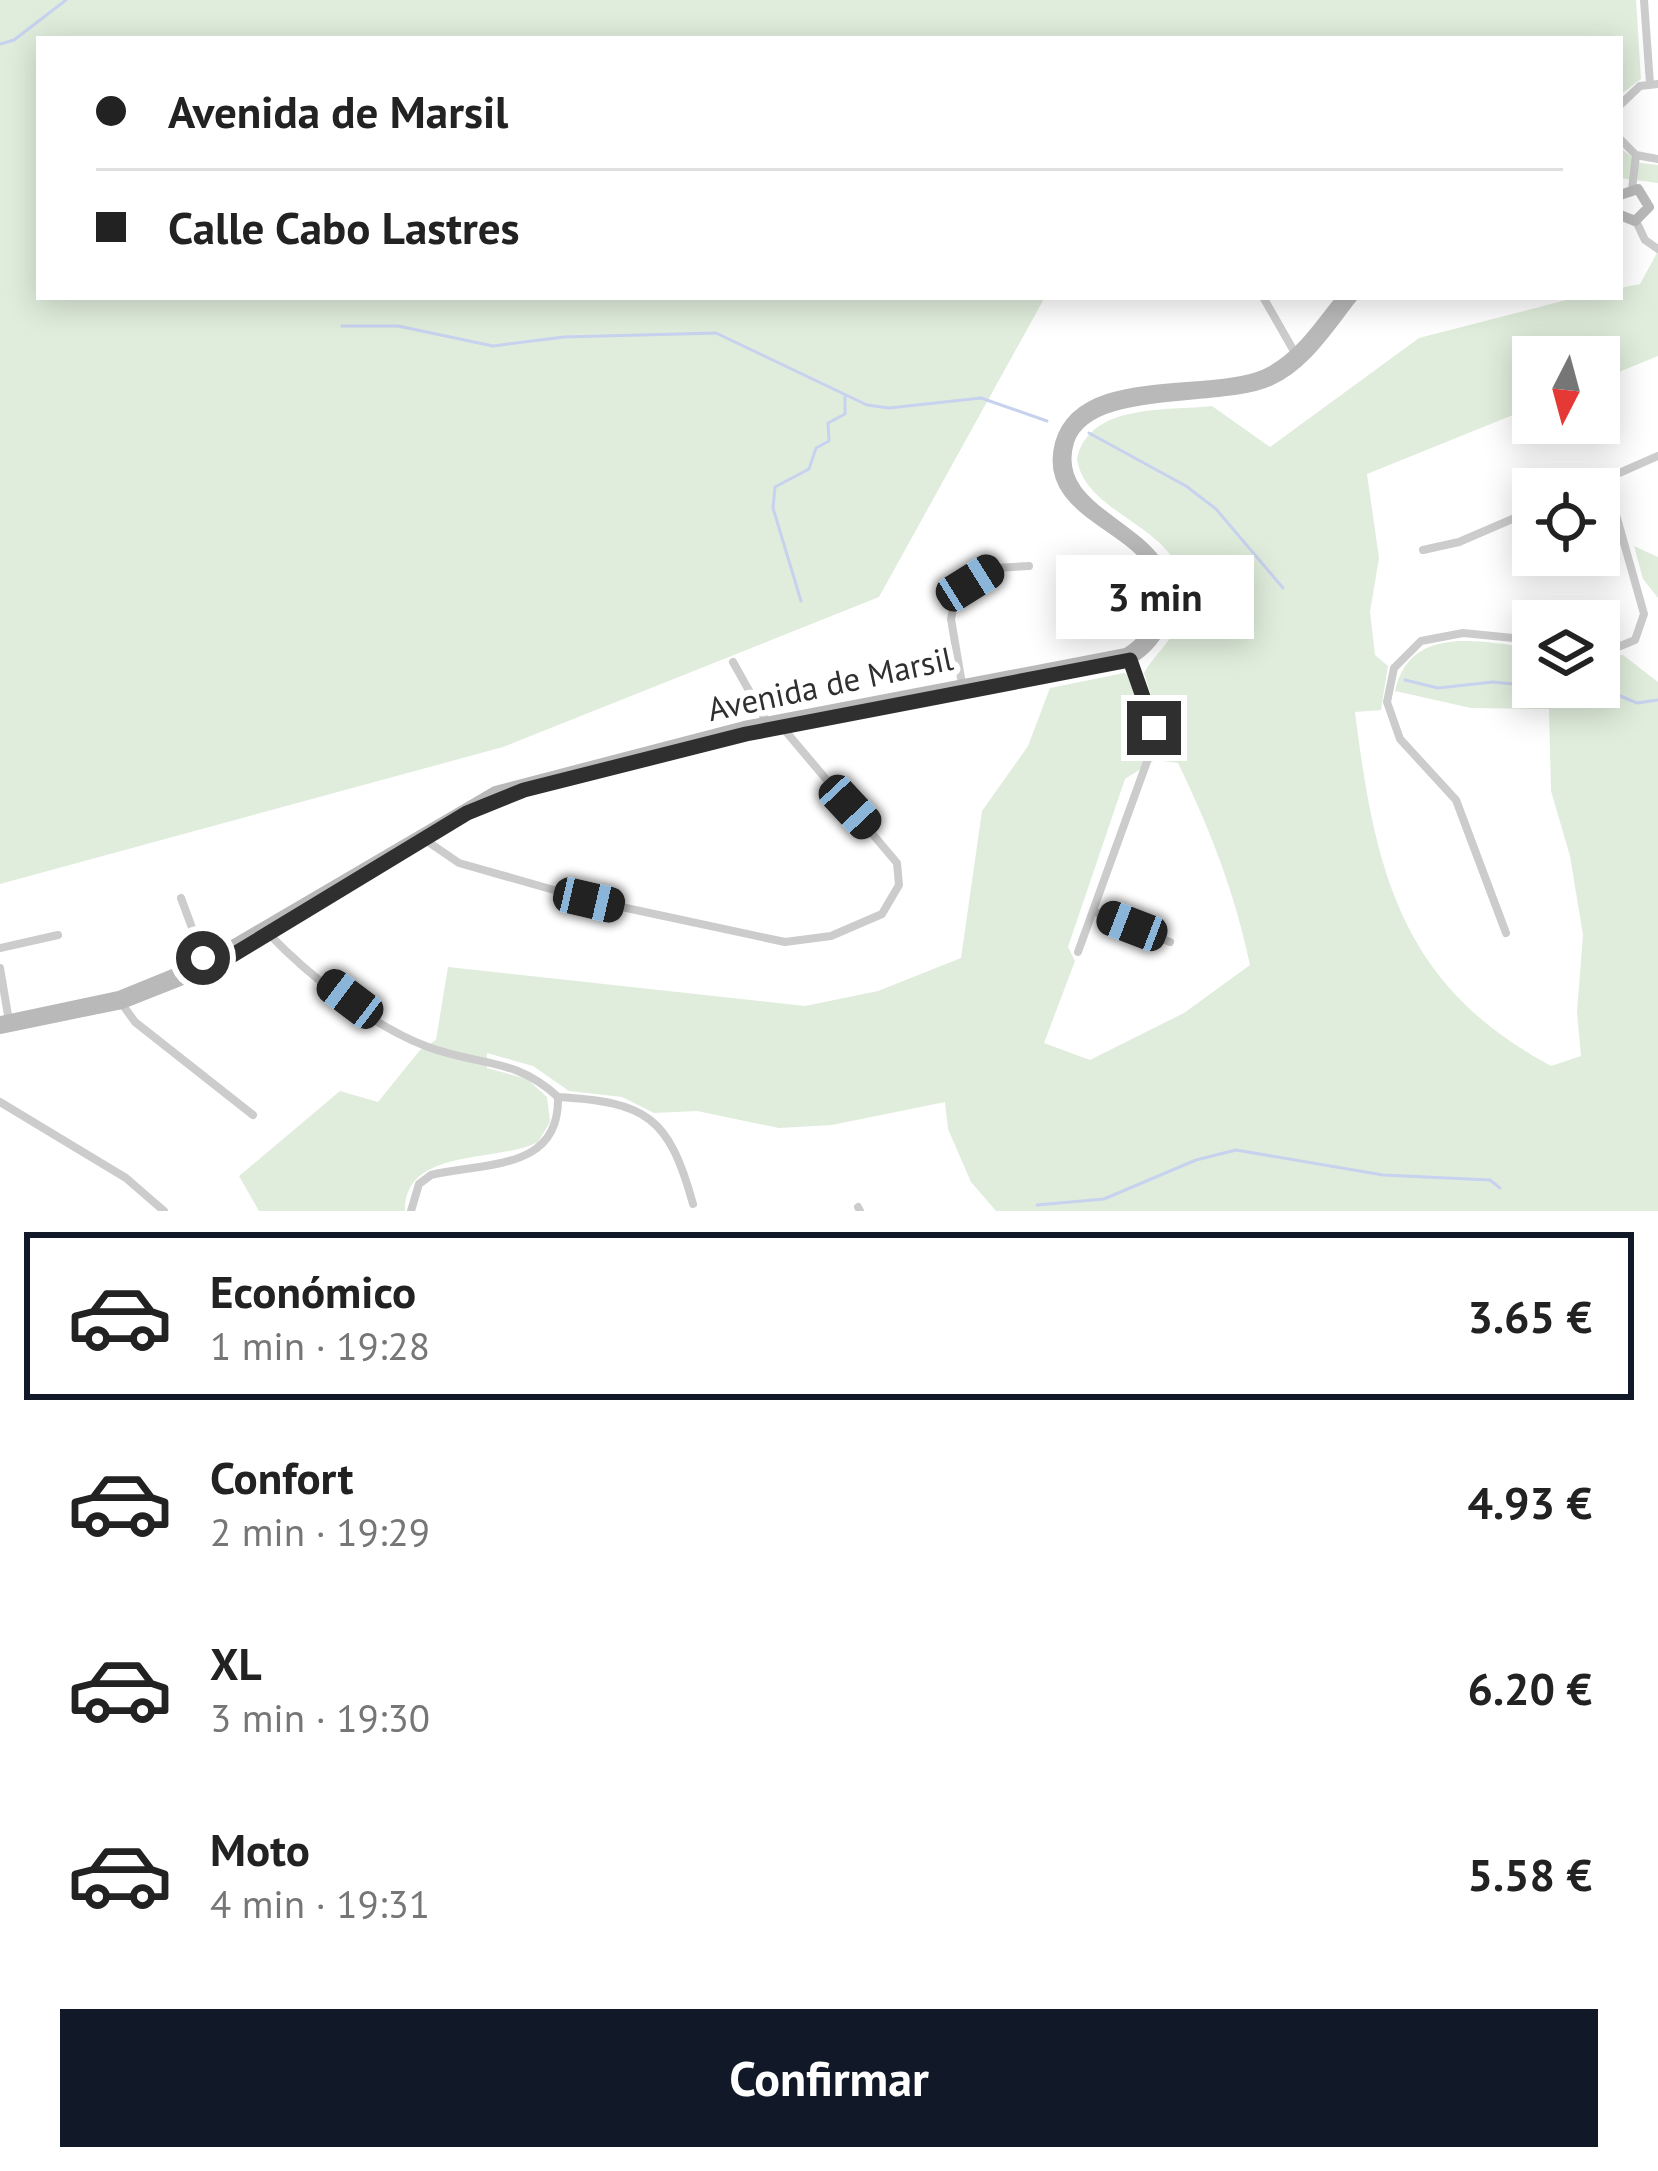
<!DOCTYPE html>
<html lang="es">
<head>
<meta charset="utf-8">
<style>
	body { margin:0; font-family:"PT Sans",sans-serif; background:#f2f2f2; color:#222; height:100vh; display:flex; flex-direction:column; font-size:45px; white-space:nowrap }
	* { box-sizing:border-box; margin:0 }
	p { font-size:39px; color:#767676 }
	.icon { flex:none; width:66px; height:66px; fill:none; stroke:currentColor; stroke-width:2; stroke-linecap:round; stroke-linejoin:round }
	.map { position:relative; height:1211px; overflow:hidden }
	.details { display:flex; flex-direction:column; background:#fff; flex:1 }
	.details>* { flex:none }
	.guide { position:absolute; left:36px; top:36px; width:1587px; height:264px; border-radius:0px; box-shadow:0 6px 30px #0003; display:grid; align-content:center; height:264px; padding:0 60px; background:#fff }
	.needle { width:78px; rotate:186deg }
	.fabs { position:absolute; left:1512px; top:336px; display:grid; gap:24px }
	.fabs a { display:grid; place-items:center; width:108px; height:108px; border-radius:0px; background:#fff; box-shadow:0 6px 30px #0003; font-size:60px }
	.end { position:absolute; width:54px; height:54px; margin:-27px; border:15px solid #2f2f2f; background:#fff; box-shadow:0 0 0 6px #fff }
	.from { border-radius:50% }
	.bubble { position:absolute; height:84px; border-radius:0px; background:#fff; box-shadow:0 6px 30px #0003; font-size:39px; font-weight:800; line-height:84px; text-align:center }
	.car { position:absolute; width:36px; height:72px; margin:-36px -18px; border-radius:15px; box-shadow:0 0 9px 3px #0007; background:linear-gradient(#222 24%,#8ab4d8 0 40%,#222 0 76%,#8ab4d8 0 86%,#222 0) }
	.guide b { display:flex; align-items:center; gap:42px; height:114px; font-size:45px }
	.guide b+b { border-top:3px solid #e0e0e0 }
	.guide i { width:30px; height:30px; background:#222 }
	ul { padding:21px 0 0; list-style:none }
	li { display:flex; align-items:center; gap:36px; height:168px; margin:0 24px 18px; padding:0 36px; border:6px solid transparent; border-radius:0px }
	li div { flex:1 }
	li b { display:block; font-size:45px }
	li em { font-style:normal; font-weight:800 }
	li.selected { border-color:#111827 }
	li>.icon { width:108px; height:108px; stroke-width:1.5 }
	.primary-button { display:flex; gap:24px; margin-top:auto; padding:24px 60px }
	.primary-button a { flex:1; height:138px; border-radius:0px; background:#111827; color:#fff; font-size:48px; font-weight:800; line-height:138px; text-align:center }
	.map>svg:first-child { display:block }
</style>
</head>
<body>
<div class="map">
<svg width="1658" height="1211" viewBox="0 0 1658 1211">
	<rect width="100%" height="100%" fill="#fff"/>
	<path fill="#e0eddc" fill-rule="evenodd" d="M 0,0 L 1636,0 L 1641,79 L 1620,95 L 1620,39 L 39,39 L 39,297 L 1045,297 L 879,597 L 503,747 L 0,884 Z
		M 1620,148 L 1640,163 L 1658,165 L 1658,183 L 1620,178 Z
		M 1658,251 L 1658,356 L 1599,380 L 1599,357 L 1533,357 L 1533,407 L 1367,474 L 1379,558 L 1370,612 L 1375,655 L 1388,666 L 1381,710 L 1355,712 C 1375,870 1400,985 1551,1066 L 1581,1056 L 1577,1012 L 1583,935 L 1570,856 L 1551,791 L 1549,709 L 1471,708 L 1395,691 C 1410,623 1482,642 1533,648 L 1533,687 L 1599,687 L 1599,655 L 1623,655 L 1658,682 L 1658,1211 L 996,1211 L 971,1182 L 948,1129 L 945,1102 L 832,1125 L 779,1128 L 697,1111 L 654,1113 L 622,1097 L 569,1091 L 533,1066 L 487,1053 L 487,1068 L 527,1079 L 547,1097 L 550,1122 L 538,1142 C 498,1163 404,1147 405,1211 L 259,1211 L 239,1176 L 340,1091 L 378,1102 L 420,1050 L 436,1040 L 448,967 L 805,1006 L 878,991 L 961,958 L 982,811 L 1028,746 L 1050,688 L 1124,673 L 1131,677 L 1145,719 L 1142,753 L 1158,749 L 1160,724 L 1144,673 C 1153,656 1169,645 1176,626 C 1214,527 1087,526 1077,459 C 1089,403 1166,411 1212,406 L 1270,447 L 1419,338 L 1578,297 L 1620,297 L 1620,288 L 1640,284 ZM 1155,760 L 1178,763 C 1210,829 1235,893 1250,965 L 1184,1013 L 1090,1060 L 1044,1043 L 1075,961 L 1068,947 L 1125,779 Z
		M 1634,546 L 1658,557 L 1658,598 L 1643,579 Z"/>
	<g fill="none" stroke-linecap="round" stroke-linejoin="round">
		<path stroke="#c7d2ee" stroke-width="3" d="M 0,44 L 14,40 L 66,0
			M 342,326 L 398,326 L 493,346 L 564,337 L 716,333 L 867,405 L 889,408 L 981,398 L 1047,421
			M 1089,433 L 1186,486 L 1216,509 L 1283,588
			M 801,601 L 773,508 L 775,487 L 809,469 L 816,448 L 829,441 L 828,423 L 845,414 L 845,395
			M 1405,680 L 1438,688 L 1493,682 L 1533,686
			M 1599,687 L 1637,703 L 1658,700
			M 1037,1205 L 1104,1199 L 1196,1160 L 1236,1150 L 1383,1175 L 1490,1180 L 1500,1188"/>
		<path stroke="#ccc" stroke-width="8" d="M 1644,0 L 1650,84
			M 1620,105 L 1640,86 L 1658,84
			M 1620,139 L 1636,155 L 1658,159
			M 1632,189 L 1636,155
			M 1636,221 L 1645,240 L 1658,249
			M 1263,297 L 1295,353
			M 1583,489 L 1658,456
			M 1423,550 L 1459,542 L 1533,510
			M 1599,648 L 1613,649 L 1635,640 L 1644,614 L 1606,479
			M 733,662 L 766,721
			M 962,684 L 951,619 L 955,599 L 995,568 L 1029,566
			M 421,837 L 459,863 L 589,900 L 785,942 L 831,936 L 882,914 L 899,885 L 897,863 L 782,727
			M 181,898 L 205,963
			M 1093,911 L 1170,942
			M 267,932 C 309,976 372,1026 428,1047 C 479,1066 515,1057 558,1097 C 560,1171 486,1162 431,1175 L 419,1184 L 411,1211
			M 1506,933 L 1456,800 L 1400,739 L 1387,702 L 1394,668 L 1421,641 L 1463,633 L 1533,640
			M 0,948 L 58,935
			M 1078,952 L 1149,756 L 1154,728 L 1130,659
			M 0,968 L 9,1021
			M 122,1004 L 135,1022 L 253,1115
			M 558,1097 C 647,1102 669,1117 693,1204
			M 0,1102 L 126,1178 L 164,1211
			M 858,1207 L 860,1211"/>
		<path stroke="#b9b9b9" stroke-width="10" d="M 1620,195 L 1638,189 L 1649,207 L 1635,221 L 1620,215
			M 0,1021 L 119,996 L 205,961 L 495,791 L 744,726 L 1126,653 C 1142,643 1153,628 1158,610 C 1180,527 1037,527 1060,443 C 1081,370 1208,399 1265,374 C 1298,359 1320,325 1342,297
			M 0,1029 L 122,1004 L 208,970 L 467,813 L 524,790 L 746,734 L 1130,660 C 1146,651 1159,636 1164,619 C 1194,527 1045,524 1069,442 C 1087,383 1220,404 1270,381 C 1306,365 1329,327 1353,297"/>
	</g>
	<g fill="none" stroke-linecap="round" stroke-linejoin="round">
		<path stroke="#2f2f2f" stroke-width="15" d="M 203,958 L 208,970 L 467,813 L 524,790 L 746,734 L 1130,660 L 1154,728"/>
	</g>
	<g text-anchor="middle" dominant-baseline="central" stroke-width="12" stroke-linejoin="round" paint-order="stroke">
		<g font-size="33" fill="#2f2f2f" stroke="#fff">
			<text transform="translate(830 683) rotate(-12)">Avenida de Marsil</text>
		</g>
	</g>
</svg>
<div class="fabs">
<a><svg class="needle" viewBox="-14 -14 28 28"><path d="M0-13l5 13h-10z" fill="#e53935"/><path d="M0 13l5-13h-10z" fill="#767676"/></svg></a>
<a><svg class="icon" aria-label="locate" viewBox="0 0 24 24"><circle cx="12" cy="12" r="6"/><path d="M12 2v4M12 18v4M2 12h4M18 12h4"/></svg></a>
<a><svg class="icon" aria-label="layers" viewBox="0 0 24 24"><path d="M12 4l9 5-9 5-9-5zM3 14l9 5 9-5"/></svg></a>
</div>
<i class="end from" style="left:203px;top:958px"></i>
<i class="end" style="left:1154px;top:728px"></i>
<div class="bubble" style="left:1056px;top:555px;width:198px">3 min</div>
<i class="car" style="left:970px;top:583px;rotate:58deg"></i>
<i class="car" style="left:850px;top:807px;rotate:137deg"></i>
<i class="car" style="left:589px;top:900px;rotate:103deg"></i>
<i class="car" style="left:1132px;top:926px;rotate:291deg"></i>
<i class="car" style="left:350px;top:999px;rotate:307deg"></i>
<div class="guide">
<b><i class="from"></i>Avenida de Marsil</b>
<b><i></i>Calle Cabo Lastres</b>
</div>
</div>
<section class="details">
<ul>
<li class="selected"><svg class="icon" aria-label="car" viewBox="0 0 24 24"><path d="M5 17H2v-5l4-1 3-4h7l3 4 3 1v5h-3M9 17h6M6 11h13"/><circle cx="7" cy="17" r="2"/><circle cx="17" cy="17" r="2"/></svg><div><b>Económico</b><p>1 min · 19:28</p></div><em>3.65 €</em></li>
<li><svg class="icon" aria-label="car" viewBox="0 0 24 24"><path d="M5 17H2v-5l4-1 3-4h7l3 4 3 1v5h-3M9 17h6M6 11h13"/><circle cx="7" cy="17" r="2"/><circle cx="17" cy="17" r="2"/></svg><div><b>Confort</b><p>2 min · 19:29</p></div><em>4.93 €</em></li>
<li><svg class="icon" aria-label="car" viewBox="0 0 24 24"><path d="M5 17H2v-5l4-1 3-4h7l3 4 3 1v5h-3M9 17h6M6 11h13"/><circle cx="7" cy="17" r="2"/><circle cx="17" cy="17" r="2"/></svg><div><b>XL</b><p>3 min · 19:30</p></div><em>6.20 €</em></li>
<li><svg class="icon" aria-label="car" viewBox="0 0 24 24"><path d="M5 17H2v-5l4-1 3-4h7l3 4 3 1v5h-3M9 17h6M6 11h13"/><circle cx="7" cy="17" r="2"/><circle cx="17" cy="17" r="2"/></svg><div><b>Moto</b><p>4 min · 19:31</p></div><em>5.58 €</em></li>
</ul>
<div class="primary-button"><a>Confirmar</a></div>
</section>
</body>
</html>
